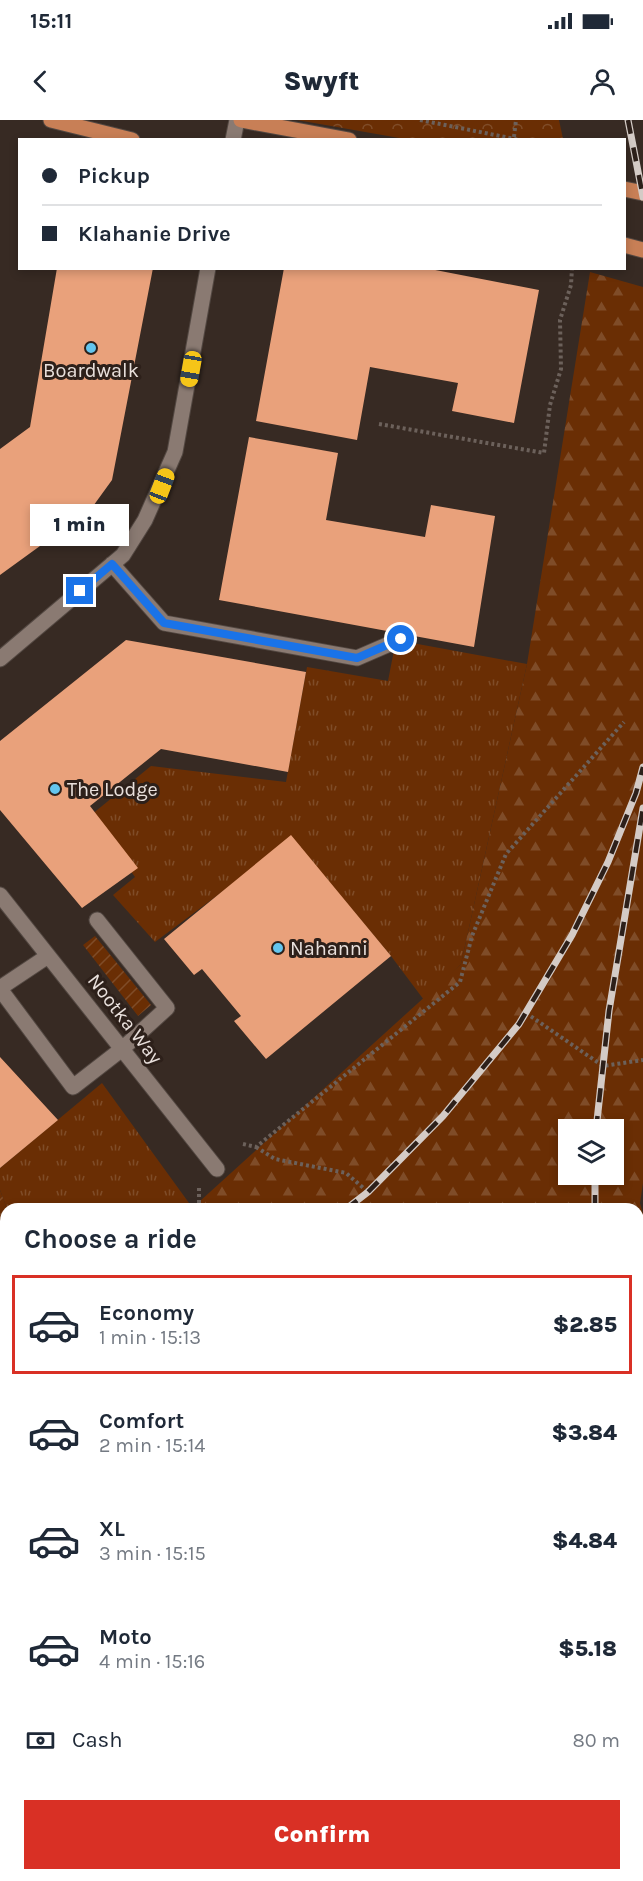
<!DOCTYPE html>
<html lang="en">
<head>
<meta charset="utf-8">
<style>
	body { margin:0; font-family:Karla,sans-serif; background:#f6f6f7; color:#1f2937; height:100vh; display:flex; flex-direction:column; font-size:22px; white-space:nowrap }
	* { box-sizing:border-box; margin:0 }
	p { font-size:20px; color:#747a83 }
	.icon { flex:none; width:33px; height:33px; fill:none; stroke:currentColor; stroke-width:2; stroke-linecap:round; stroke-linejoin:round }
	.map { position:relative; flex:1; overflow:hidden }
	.panel { position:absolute; left:0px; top:1083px; width:644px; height:678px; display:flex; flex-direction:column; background:#fff; border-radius:18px 18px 0 0; box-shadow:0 3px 9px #0003 }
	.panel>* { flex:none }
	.guide { position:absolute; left:18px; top:18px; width:608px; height:132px; border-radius:0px; box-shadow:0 3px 9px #0003; display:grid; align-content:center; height:132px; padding:0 24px; background:#fff }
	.tools { position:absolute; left:558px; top:999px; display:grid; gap:12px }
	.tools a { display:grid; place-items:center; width:66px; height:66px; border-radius:0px; background:#fff; box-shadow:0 3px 9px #0003; font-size:30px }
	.end { position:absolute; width:27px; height:27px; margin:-14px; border:8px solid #1a73e8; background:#fff; box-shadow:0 0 0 3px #fff }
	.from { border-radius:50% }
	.bubble { position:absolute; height:42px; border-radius:0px; background:#fff; box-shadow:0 3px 9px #0003; font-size:20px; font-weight:800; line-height:42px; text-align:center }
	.car { position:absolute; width:18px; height:36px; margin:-18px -9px; border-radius:8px; box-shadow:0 0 4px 2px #0007; background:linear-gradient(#f5c518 24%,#345 0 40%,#f5c518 0 76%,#345 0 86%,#f5c518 0) }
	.guide b { display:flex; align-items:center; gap:21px; height:57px; font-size:22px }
	.guide b+b { border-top:2px solid #e0e1e3 }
	.guide i { width:15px; height:15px; background:#1f2937 }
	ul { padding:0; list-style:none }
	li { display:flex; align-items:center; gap:18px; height:99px; margin:0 12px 9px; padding:0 12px; border:3px solid transparent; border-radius:0px }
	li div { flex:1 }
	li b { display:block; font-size:22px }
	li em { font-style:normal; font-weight:800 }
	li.current { border-color:#d93025 }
	li>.icon { width:54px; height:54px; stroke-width:1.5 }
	h2 { padding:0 24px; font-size:27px; line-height:72px }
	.pay { display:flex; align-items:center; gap:15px; height:66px; padding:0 24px; font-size:22px }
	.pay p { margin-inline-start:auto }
	.cta { display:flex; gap:12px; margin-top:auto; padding:12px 24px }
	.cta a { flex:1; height:69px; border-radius:0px; background:#d93025; color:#fff; font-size:24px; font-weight:800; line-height:69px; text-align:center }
	.status { display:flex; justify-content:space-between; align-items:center; height:42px; padding:0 30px; background:#fff; direction:ltr }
	.status svg { height:16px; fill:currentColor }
	header { display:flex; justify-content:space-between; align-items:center; height:78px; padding:0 24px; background:#fff; font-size:27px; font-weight:800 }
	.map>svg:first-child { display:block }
</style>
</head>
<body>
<div class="status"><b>15:11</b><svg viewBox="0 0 49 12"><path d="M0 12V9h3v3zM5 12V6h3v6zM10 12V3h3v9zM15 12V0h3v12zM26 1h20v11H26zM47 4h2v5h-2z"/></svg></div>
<header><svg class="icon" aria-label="back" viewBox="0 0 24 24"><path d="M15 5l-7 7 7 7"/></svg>Swyft<svg class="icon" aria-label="person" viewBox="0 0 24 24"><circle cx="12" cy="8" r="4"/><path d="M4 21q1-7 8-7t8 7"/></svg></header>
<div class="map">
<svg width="643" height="1761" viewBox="0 0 643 1761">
	<defs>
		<pattern id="grass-tufts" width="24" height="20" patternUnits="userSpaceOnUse" patternTransform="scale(1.5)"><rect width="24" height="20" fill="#6a2e04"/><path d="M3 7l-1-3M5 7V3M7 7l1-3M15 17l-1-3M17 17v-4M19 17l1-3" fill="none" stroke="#7f4c28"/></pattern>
		<pattern id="forest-firs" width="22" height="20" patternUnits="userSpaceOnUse" patternTransform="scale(1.5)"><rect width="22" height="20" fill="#6a2e04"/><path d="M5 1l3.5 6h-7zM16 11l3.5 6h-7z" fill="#7f4c28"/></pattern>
		<pattern id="park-crowns" width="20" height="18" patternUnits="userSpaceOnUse" patternTransform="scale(1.5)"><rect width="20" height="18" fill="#6a2e04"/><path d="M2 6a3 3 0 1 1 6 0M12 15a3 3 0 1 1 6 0" fill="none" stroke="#7f4c28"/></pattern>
		<pattern id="garden-furrows" width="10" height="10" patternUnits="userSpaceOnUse" patternTransform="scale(1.5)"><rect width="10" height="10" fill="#6a2e04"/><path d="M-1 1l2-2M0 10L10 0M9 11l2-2" fill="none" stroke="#7f4c28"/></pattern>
	</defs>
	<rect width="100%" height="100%" fill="#372a23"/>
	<path fill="url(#grass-tufts)" d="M 396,520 L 527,544 L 461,844 L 424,880 L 391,836 L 293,719 L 155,822 L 113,775 L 135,757 L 91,695 L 151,646 L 286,662 L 307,547 L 388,561 Z
		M 102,963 L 189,1083 L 175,1089 L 7,1089 L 0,1070 L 0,1048 Z
		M 638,1558 L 643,1560 L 643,1678 L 638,1676 Z"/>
	<path fill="url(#forest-firs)" fill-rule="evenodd" d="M 590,152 L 643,167 L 643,1063 L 640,1083 L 643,1094 L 643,1524 L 638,1523 L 638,1089 L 186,1089 L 199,1082 L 461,844 L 527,544 ZM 568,1010 L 614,1010 L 614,1054 L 568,1054 Z
		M 6,1178 L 6,1376 L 0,1373 L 0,1180 Z
		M 0,1474 L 6,1476 L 6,1755 L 10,1755 L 9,1761 L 0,1761 Z
		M 638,1737 L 643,1739 L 643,1761 L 531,1761 L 517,1755 L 638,1755 Z"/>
	<path fill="url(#park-crowns)" d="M 297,0 L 559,0 L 563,19 L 405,19 Z"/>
	<path fill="url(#garden-furrows)" d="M 95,816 L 151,885 L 138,896 L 83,825 Z
		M 0,1070 L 7,1089 L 6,1162 L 0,1164 Z"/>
	<path fill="#e9a17b" d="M 57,148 L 153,148 L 112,360 L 91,389 L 0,455 L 0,329 L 30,307 Z
		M 284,148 L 425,148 L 539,170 L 514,303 L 452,291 L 458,263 L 370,247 L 357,320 L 256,301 Z
		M 249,317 L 338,333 L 326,400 L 425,417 L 431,385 L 495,396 L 474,527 L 219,480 Z
		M 126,520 L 306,552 L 288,652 L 161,629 L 90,686 L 138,748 L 82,788 L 0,690 L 0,621 Z
		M 291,715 L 391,836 L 266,939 L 234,901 L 241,896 L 202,849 L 194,855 L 164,819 Z
		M 0,937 L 58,1000 L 0,1048 Z
		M 94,1755 L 247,1755 L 246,1761 L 92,1761 Z"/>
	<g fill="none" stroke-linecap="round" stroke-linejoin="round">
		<g stroke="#534842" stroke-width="17">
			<path id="minor" d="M 233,20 L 237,0
				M 112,444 L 164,503 L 357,538 L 401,519
				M 0,539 L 123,435 L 145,400 L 175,332 L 208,148
				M 0,775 L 217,1049
				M 0,868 L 48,836
				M 0,869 L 73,967 L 122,929 L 167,888 L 97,800
				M 0,1406 L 6,1409
				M 638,1686 L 643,1688
				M 467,1755 L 475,1761
				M 359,1761 L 360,1755"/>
		</g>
		<g stroke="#534842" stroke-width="17">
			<path id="major" d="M 51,0 L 132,20
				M 241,0 L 349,20
				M 624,69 L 643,73
				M 624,125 L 643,130"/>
		</g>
		<path stroke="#6c615b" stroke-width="4" stroke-dasharray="3 3" stroke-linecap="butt" d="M 420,0 L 520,20
			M 514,17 L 516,0
			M 379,304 L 544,333 L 550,285 L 561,249 L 560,200 L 571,165 L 572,148
			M 526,893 L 603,946 L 643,940
			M 243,1024 L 256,1027 L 460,862 L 472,816 L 506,734 L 624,602
			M 256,1027 L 275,1039 L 346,1053 L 368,1072
			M 199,1089 L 199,1068"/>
		<use href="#minor" stroke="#8a7a72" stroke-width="15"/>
		<use href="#major" stroke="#c87f56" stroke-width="15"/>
		<g stroke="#d4cbc6" stroke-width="7">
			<path id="rail" d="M 628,0 L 643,77
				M 596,1010 L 609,891 L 643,688
				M 346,1089 L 368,1072 L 443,996 L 519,904 L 572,815 L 608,742 L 636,673 L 643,647
				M 595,1089 L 595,1054
				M 0,1260 L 6,1259
				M 638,1331 L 643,1346
				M 0,1415 L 6,1416
				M 0,1428 L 6,1429
				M 0,1439 L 6,1441
				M 0,1457 L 6,1460
				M 638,1528 L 643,1530
				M 638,1546 L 643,1548
				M 638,1709 L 643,1711
				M 638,1730 L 643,1732"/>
		</g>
		<use href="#rail" stroke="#2d201a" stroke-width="4.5" stroke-dasharray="14" stroke-linecap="butt"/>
	</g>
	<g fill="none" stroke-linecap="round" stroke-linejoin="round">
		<path stroke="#1a73e8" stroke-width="8" d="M 80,471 L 112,444 L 164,503 L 357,538 L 401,519"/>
	</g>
	<g fill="#64c5ee" stroke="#2d201a" stroke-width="2">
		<circle cx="91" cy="228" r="6"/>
		<circle cx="55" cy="669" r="6"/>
		<circle cx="278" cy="828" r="6"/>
	</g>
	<g text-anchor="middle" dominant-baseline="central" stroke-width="6" stroke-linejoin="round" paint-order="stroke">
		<g font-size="20" fill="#e9e0dc" stroke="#2d201a" text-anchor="start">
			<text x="91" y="250" text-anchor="middle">Boardwalk</text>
			<text x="67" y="669">The Lodge</text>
			<text x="290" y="828">Nahanni</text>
		</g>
		<g font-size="20" fill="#e9e0dc" stroke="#2d201a">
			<text transform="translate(125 899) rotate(52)">Nootka Way</text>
		</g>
	</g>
</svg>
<div class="tools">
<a><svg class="icon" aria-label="layers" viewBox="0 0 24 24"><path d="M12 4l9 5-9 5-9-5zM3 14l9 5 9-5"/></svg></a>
</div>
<i class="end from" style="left:401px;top:519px"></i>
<i class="end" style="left:80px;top:471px"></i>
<div class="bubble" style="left:30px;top:384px;width:99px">1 min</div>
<i class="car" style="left:191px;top:249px;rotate:190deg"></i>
<i class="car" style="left:162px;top:366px;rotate:21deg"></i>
<div class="guide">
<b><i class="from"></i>Pickup</b>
<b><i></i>Klahanie Drive</b>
</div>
<section class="panel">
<h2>Choose a ride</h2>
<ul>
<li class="current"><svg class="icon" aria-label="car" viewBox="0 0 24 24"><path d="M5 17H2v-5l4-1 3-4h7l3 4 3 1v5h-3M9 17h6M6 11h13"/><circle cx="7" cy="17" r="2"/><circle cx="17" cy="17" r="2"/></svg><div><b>Economy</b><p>1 min · 15:13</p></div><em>$2.85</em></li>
<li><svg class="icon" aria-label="car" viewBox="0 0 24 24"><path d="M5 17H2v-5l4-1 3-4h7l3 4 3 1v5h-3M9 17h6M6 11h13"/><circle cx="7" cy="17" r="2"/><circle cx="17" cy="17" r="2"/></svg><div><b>Comfort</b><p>2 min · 15:14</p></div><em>$3.84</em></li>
<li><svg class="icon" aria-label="car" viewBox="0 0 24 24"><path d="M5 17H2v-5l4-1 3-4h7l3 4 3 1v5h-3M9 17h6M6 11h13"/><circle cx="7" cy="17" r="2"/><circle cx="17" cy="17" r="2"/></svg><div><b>XL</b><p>3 min · 15:15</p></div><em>$4.84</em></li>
<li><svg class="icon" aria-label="car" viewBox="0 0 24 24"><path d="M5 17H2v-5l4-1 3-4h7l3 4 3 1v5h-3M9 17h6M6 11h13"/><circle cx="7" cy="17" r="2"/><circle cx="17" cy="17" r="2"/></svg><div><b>Moto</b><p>4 min · 15:16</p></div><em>$5.18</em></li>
</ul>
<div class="pay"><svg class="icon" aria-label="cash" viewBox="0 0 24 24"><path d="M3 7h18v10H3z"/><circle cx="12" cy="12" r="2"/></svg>Cash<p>80 m</p></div>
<div class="cta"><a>Confirm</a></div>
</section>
</div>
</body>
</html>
